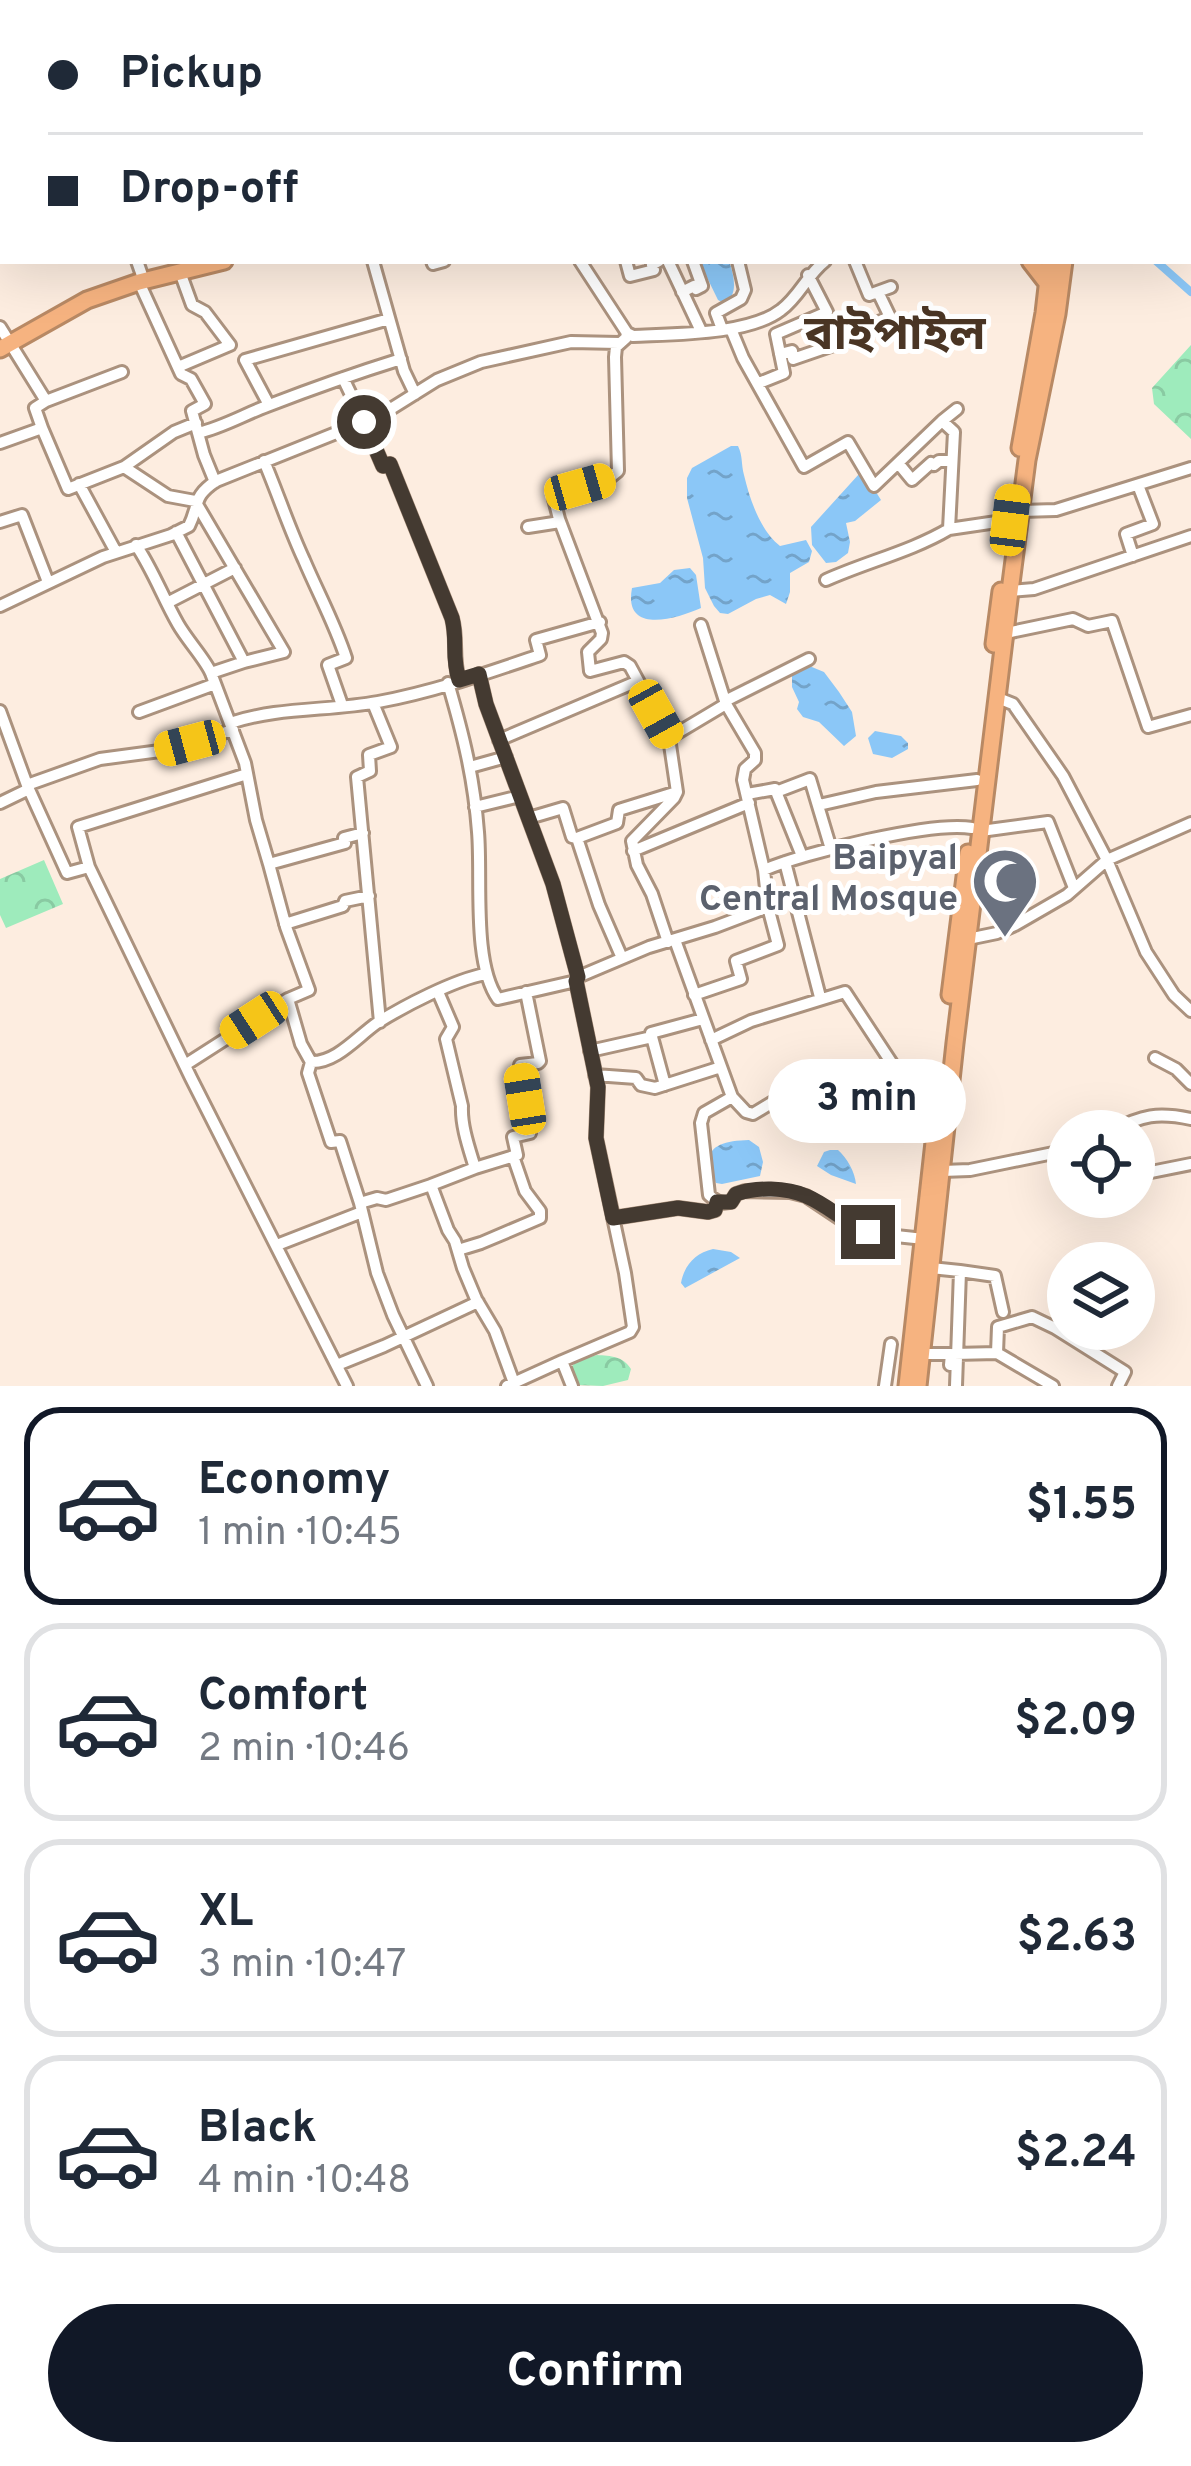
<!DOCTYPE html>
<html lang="en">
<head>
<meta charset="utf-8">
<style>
	body { margin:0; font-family:Overpass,"Noto Sans Bengali",sans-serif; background:#f2f2f3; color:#1f2937; height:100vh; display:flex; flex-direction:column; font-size:45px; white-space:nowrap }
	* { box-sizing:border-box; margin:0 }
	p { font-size:39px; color:#747a83 }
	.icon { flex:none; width:66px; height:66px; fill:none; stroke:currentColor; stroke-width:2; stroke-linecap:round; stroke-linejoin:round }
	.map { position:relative; height:1386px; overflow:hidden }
	.side { display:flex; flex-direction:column; background:#fff; flex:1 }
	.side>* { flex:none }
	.guide { position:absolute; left:0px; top:0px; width:1191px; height:264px; box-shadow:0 12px 48px #0002; display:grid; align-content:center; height:264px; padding:0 48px; background:#fff }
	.controls { position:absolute; left:1047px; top:1110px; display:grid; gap:24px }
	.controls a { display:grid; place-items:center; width:108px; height:108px; border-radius:50%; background:#fff; box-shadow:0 12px 48px #0002; font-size:60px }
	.end { position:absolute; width:54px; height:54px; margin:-27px; border:15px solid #443a31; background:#fff; box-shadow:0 0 0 6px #fff }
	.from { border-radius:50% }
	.bubble { position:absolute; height:84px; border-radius:42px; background:#fff; box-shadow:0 12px 48px #0002; font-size:39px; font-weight:700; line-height:84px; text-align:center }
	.car { position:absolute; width:36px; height:72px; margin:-36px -18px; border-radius:15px; box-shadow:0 0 9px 3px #0007; background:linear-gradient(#f5c518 24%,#345 0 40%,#f5c518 0 76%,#345 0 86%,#f5c518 0) }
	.guide b { display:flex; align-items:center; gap:42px; height:114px; font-size:45px }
	.guide b+b { border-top:3px solid #e0e1e3 }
	.guide i { width:30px; height:30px; background:#1f2937 }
	ul { padding:21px 0 0; list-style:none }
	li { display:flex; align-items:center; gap:36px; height:198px; margin:0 24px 18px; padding:0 24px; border:6px solid #e0e1e3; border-radius:36px }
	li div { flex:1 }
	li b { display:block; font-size:45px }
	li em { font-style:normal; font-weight:700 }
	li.on { border-color:#111827 }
	li>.icon { width:108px; height:108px; stroke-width:1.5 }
	.action { display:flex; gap:24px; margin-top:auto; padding:24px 48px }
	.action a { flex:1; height:138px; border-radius:72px; background:#111827; color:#fff; font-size:48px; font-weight:700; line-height:138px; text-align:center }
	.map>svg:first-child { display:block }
</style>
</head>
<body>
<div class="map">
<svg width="1191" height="1386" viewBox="0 0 1191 1386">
	<defs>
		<pattern id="park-crowns" width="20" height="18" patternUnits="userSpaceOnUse" patternTransform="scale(3)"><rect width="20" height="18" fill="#9eebbc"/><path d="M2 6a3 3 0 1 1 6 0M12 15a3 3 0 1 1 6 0" fill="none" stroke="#89caa2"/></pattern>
		<pattern id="water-ripples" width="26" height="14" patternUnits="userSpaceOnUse" patternTransform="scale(3)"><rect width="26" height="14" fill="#8bc7f7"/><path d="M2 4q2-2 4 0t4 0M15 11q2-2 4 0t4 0" fill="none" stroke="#73a3c9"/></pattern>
	</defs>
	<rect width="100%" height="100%" fill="#fdede0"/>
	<path fill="url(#park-crowns)" d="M 1191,345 L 1191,439 L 1154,404 L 1152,388 Z
		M 44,860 L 63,904 L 6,928 L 0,915 L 0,879 Z
		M 597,1355 C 611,1356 623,1356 631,1369 L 628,1380 L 603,1386 L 577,1385 L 572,1366 L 578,1360 Z"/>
	<path fill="url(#water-ripples)" d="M 699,261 L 729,261 C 734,275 739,296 724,303 L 718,300 Z
		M 731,446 L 738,446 C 743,456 741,464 744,475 C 750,500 760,530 780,546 L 806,540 L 812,551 L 809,562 L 790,573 L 790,592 L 786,604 L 770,595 L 756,599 L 728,614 L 720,613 L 714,606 L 705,588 L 703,558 L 687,498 L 687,478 L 692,468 Z
		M 859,474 L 871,484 L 881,500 L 855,521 L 846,523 L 850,542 L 848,553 L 836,562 L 826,563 L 812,545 L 811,527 Z
		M 690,568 L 696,575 L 701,608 C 676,619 623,635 632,588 L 660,583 L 674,570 Z
		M 807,665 L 824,672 L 839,692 L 852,712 L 856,736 L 844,746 L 819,722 L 803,717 L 797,709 L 799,702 L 792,687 L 792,676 Z
		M 875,731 L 901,736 L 908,743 L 908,749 L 892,758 L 873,754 L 868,738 Z
		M 749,1140 L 759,1147 L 763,1162 L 760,1176 L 722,1184 L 716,1183 C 698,1149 717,1141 749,1140 Z
		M 830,1150 L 838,1150 C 847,1158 855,1172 856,1184 L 831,1175 L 817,1166 L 824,1152 Z
		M 713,1249 L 731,1252 L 740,1258 L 685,1288 L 681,1283 C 684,1266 695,1253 713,1249 Z"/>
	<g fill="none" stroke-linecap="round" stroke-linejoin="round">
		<path stroke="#8bc7f7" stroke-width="8" d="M 985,0 L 986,3
			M 1156,261 L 1191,292"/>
		<g stroke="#ab927e" stroke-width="16">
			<path id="minor" d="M 136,0 L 137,3
				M 163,0 L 164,3
				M 223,0 L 224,3
				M 497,0 L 498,3
				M 688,0 L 689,3
				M 919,0 L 920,3
				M 257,3 L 268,0
				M 453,3 L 464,0
				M 647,3 L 657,0
				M 709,3 L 719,0
				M 1165,3 L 1166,0
				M 0,52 L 3,59
				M 1188,57 L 1191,55
				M 0,197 L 3,196
				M 137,261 L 144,281
				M 373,261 L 404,371 L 415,394
				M 432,261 L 433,264 L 444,261
				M 580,261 L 627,333 L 633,336 C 673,334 749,335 781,310 C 799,297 807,275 825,261
				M 626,261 L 630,276 L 654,270 L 652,265 L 659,261
				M 668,261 L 701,331
				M 855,261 L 869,295 L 891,287
				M 139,282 L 181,374 L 191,379 L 205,404 L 192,411 L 204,455 L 215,482
				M 682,292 L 694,286 L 696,289 L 702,286 L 693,261
				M 0,327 L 46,401 L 35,408 L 42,428 L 0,443
				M 722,329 L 716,313 L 741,299 L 745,290 L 738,261
				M 731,329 L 743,358 L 804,467 L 848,442 L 874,486 L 942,421 L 954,432 L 949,529 L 1010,520
				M 780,354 L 792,351 L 793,359 L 854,338 L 875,327 L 874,324 L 890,317 L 878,292
				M 178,367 L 230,345 L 205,312 L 192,305 L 180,272
				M 343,378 L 364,422
				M 759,383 L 784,373 L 776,334 L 827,312 L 808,275
				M 46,401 L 122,372
				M 269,405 L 245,360 L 389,319
				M 942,421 L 957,409
				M 364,422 L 383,466 L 390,464 L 452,618 C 458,640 452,657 459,680
				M 42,428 L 68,489 L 124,467 L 168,496 L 195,501 L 284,652 L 244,662
				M 198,433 C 223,427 243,415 267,406 C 311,389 356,373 401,359
				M 264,461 C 278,494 289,528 304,560 C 318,593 335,624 346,658 L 328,665 L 342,705
				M 898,463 L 912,480 L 931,463 L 934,465 L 939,461 L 952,461
				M 124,467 L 174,432 L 196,423
				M 79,484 L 116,552
				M 1021,511 L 1056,510 L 1191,468
				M 0,522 L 22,515 L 48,582
				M 528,527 L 560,522
				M 176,532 L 244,662 L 211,673 L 245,763 L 256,820 L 269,864
				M 136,545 C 153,570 163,598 178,624 C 187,640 205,659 211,673
				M 1133,556 L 1126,534 L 1153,524 L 1138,485
				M 826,580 C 866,562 912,551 949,529
				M 1010,591 L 1034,589 L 1191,536
				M 167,603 L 235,568
				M 0,606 L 103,557 L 171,535 L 189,526 C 200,504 192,497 216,481 L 381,415 L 437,380 L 481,362 L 571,342 L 619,343
				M 701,625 L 726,704
				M 1006,633 L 1073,619 L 1088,626 L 1112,621 L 1148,727 L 1191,715
				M 479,674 L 486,704 L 553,884 L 578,977
				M 448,683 C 463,734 474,778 478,832 C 482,877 472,963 498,999 L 576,981 L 598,1087 L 596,1138 L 625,1273 L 633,1327 L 630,1332 L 562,1361
				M 998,698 L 1013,704 L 1063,776 L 1107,860 L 1146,952 L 1174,995 L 1191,1011
				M 725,701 L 809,659
				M 373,703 L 391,747 L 369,755 L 370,771 L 357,777 L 380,1022
				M 0,711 L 27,785 L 100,759 L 160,751 L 233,730
				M 139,712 L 215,684
				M 230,723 C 278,707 329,711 378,702 C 433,692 487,673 540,655 L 536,640 L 600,622
				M 499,740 L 638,681
				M 470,767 L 506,757
				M 27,785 L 67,873 L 89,867 L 191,1078 L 347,1386
				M 776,792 L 810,779 L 831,849
				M 747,794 L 775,789 L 802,856
				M 0,803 L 29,789
				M 819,805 L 876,792 L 977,780
				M 475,807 L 520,796
				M 529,818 L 563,808 L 572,837 L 577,838
				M 981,831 L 1048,822 L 1074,888
				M 633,851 L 749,803
				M 785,862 L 820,997
				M 89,867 L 78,827 L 247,774
				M 764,870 C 803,853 932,821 972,828
				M 285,924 L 343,906 L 345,901 L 369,896
				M 968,939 L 997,933 L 1015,925 L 1067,895 L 1107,860 L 1191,823
				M 675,940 L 732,1097 L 704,1113 L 701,1123 L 709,1195 C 717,1202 720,1204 731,1202 L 736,1194 L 745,1191 L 790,1192 L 806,1196 L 848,1224 L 868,1233 L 924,1239
				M 668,942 L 652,894 L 637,865 L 632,841 L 674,798 L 677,792 L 669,738
				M 622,958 L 599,905 L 577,838 L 617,823 L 619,810 L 677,792
				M 576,981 L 578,977 L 649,947 L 715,927 L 768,907 L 764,870 L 743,780 L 745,769 L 755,760 L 755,753 L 726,704 L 669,738 L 630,666 L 624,662 L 590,671 L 588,652 L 601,639 L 602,633 L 559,519 L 554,499 L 559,494 L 608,479 L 618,471 L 615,357 L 616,347 L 626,338 L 627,333
				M 694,995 L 741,979 L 736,961 L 778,945 L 768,907
				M 288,999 L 309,990 L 286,927 L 269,864 L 345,843 L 344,838 L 363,833
				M 652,1037 L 665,1085
				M 711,1040 L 751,1021 L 845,992 L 910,1091 L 941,1080
				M 590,1051 L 652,1037 L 651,1033 L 703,1019
				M 1155,1058 L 1176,1069 L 1191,1084
				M 311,1062 L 308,1073 L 331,1142 L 340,1141 L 341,1144 L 360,1203 L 377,1198 L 386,1200 L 431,1185 L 448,1230 L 455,1241 L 463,1268 L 476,1299 L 495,1331 L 514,1383
				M 185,1065 L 288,999 L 301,1044 L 311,1062 C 336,1063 357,1037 377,1023 C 404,1006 454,980 485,974
				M 595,1075 L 636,1078 L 641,1085 L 655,1088 L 721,1067
				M 732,1097 L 746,1112 L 753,1114 L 799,1086 L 806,1089 L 840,1133 L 910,1091
				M 1112,1131 C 1142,1115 1158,1112 1191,1119
				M 475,1168 L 517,1155 L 513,1137 L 530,1133 L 520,1065 L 538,1063 L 540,1061 L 526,992
				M 1134,1168 L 1136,1175 L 1191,1164
				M 942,1171 L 970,1170 L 1068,1150
				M 431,1185 L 475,1168 C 469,1148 461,1126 462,1106 L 446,1039 L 453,1027 L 438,992
				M 360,1203 L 377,1273 L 393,1315 L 427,1386
				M 613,1218 L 678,1208 L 708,1212 L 715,1210 L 717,1202
				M 277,1245 L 362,1212
				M 458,1250 L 481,1243 L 540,1218 L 540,1211 L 525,1191 L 513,1156
				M 931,1268 L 960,1271 L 956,1386
				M 960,1271 L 995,1276 L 1003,1312
				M 997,1353 L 998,1327 L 1032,1317 L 1055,1328 L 1125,1372 L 1118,1386
				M 921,1354 L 951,1354 L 950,1365
				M 954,1354 L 997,1353 L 1053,1386
				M 337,1365 L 384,1346 L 478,1302
				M 507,1386 L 562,1361 L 572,1386
				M 885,1386 L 891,1344"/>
		</g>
		<g stroke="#b88964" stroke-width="21">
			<path id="highway" d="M 1080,3 L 1080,0
				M 1091,3 L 1091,0
				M 1030,261 L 1047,283
				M 0,349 L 87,300 L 139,282 L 224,261
				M 1020,448 L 1044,313 L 1050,261
				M 994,644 L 1001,591
				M 950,995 L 968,853
				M 907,1386 L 941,1079
				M 918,1386 L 955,1043 L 1010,591 L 1027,460 L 1057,314 L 1064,261"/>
		</g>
		<use href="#minor" stroke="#fff" stroke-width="10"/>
		<use href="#highway" stroke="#f6b380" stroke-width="15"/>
	</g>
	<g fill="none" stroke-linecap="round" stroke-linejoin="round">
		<path stroke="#443a31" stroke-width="15" d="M 364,422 L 383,466 L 390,464 L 452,618 C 458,641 451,655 459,680 L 479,674 L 486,704 L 553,884 L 578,977 L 576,981 L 598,1087 L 596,1138 L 613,1218 L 678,1208 L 708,1212 L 715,1210 L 717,1202 L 731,1202 L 736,1194 C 756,1187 786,1187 806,1196 C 828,1205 845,1223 868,1232"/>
	</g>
	<defs>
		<g id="mosque-pin" transform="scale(3.45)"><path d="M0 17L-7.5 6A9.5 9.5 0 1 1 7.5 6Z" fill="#6b7280" stroke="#fff"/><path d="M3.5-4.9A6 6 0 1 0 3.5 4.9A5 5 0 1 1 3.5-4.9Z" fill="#fff"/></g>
	</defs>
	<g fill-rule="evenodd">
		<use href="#mosque-pin" x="1005" y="881"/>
	</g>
	<g text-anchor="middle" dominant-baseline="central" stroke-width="10" stroke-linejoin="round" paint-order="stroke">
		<g font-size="36" font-weight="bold" fill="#5b616d" stroke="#fff" text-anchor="end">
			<text x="958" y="860">Baipyal<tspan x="958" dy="41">Central Mosque</tspan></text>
		</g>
		<g font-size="48" font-weight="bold" fill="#4a3524" stroke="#fff">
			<text x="895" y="337">বাইপাইল</text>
		</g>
	</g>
</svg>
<div class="controls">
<a><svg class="icon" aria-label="locate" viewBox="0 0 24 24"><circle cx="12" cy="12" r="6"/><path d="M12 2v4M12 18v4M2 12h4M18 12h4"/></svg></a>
<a><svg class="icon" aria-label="layers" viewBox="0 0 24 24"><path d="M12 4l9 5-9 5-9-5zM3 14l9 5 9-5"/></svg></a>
</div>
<i class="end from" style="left:364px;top:422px"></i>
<i class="end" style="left:868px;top:1232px"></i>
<div class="bubble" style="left:768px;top:1059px;width:198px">3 min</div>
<i class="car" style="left:580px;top:487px;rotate:74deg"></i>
<i class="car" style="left:1010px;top:520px;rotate:7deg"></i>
<i class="car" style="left:656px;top:714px;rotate:151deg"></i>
<i class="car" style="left:190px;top:743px;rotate:255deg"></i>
<i class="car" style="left:254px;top:1020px;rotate:237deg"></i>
<i class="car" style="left:525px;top:1099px;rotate:351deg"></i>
<div class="guide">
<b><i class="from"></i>Pickup</b>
<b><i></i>Drop-off</b>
</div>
</div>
<section class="side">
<ul>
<li class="on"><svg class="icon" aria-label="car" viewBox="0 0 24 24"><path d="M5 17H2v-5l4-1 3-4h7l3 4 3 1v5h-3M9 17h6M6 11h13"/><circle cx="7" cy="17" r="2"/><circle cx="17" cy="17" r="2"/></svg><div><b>Economy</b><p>1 min · 10:45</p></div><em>$1.55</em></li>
<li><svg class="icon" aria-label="car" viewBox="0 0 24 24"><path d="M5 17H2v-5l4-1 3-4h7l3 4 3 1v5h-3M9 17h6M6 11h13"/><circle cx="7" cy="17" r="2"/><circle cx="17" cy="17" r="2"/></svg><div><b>Comfort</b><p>2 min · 10:46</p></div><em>$2.09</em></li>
<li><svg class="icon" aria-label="car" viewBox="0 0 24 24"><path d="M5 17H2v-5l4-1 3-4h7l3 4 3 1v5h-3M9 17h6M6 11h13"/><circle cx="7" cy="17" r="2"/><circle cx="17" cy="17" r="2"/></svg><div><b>XL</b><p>3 min · 10:47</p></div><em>$2.63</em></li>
<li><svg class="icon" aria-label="car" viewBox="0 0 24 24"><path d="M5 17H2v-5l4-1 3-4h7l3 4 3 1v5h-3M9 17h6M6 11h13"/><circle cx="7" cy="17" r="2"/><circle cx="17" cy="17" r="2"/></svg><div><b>Black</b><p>4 min · 10:48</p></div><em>$2.24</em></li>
</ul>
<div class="action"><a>Confirm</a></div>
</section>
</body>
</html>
